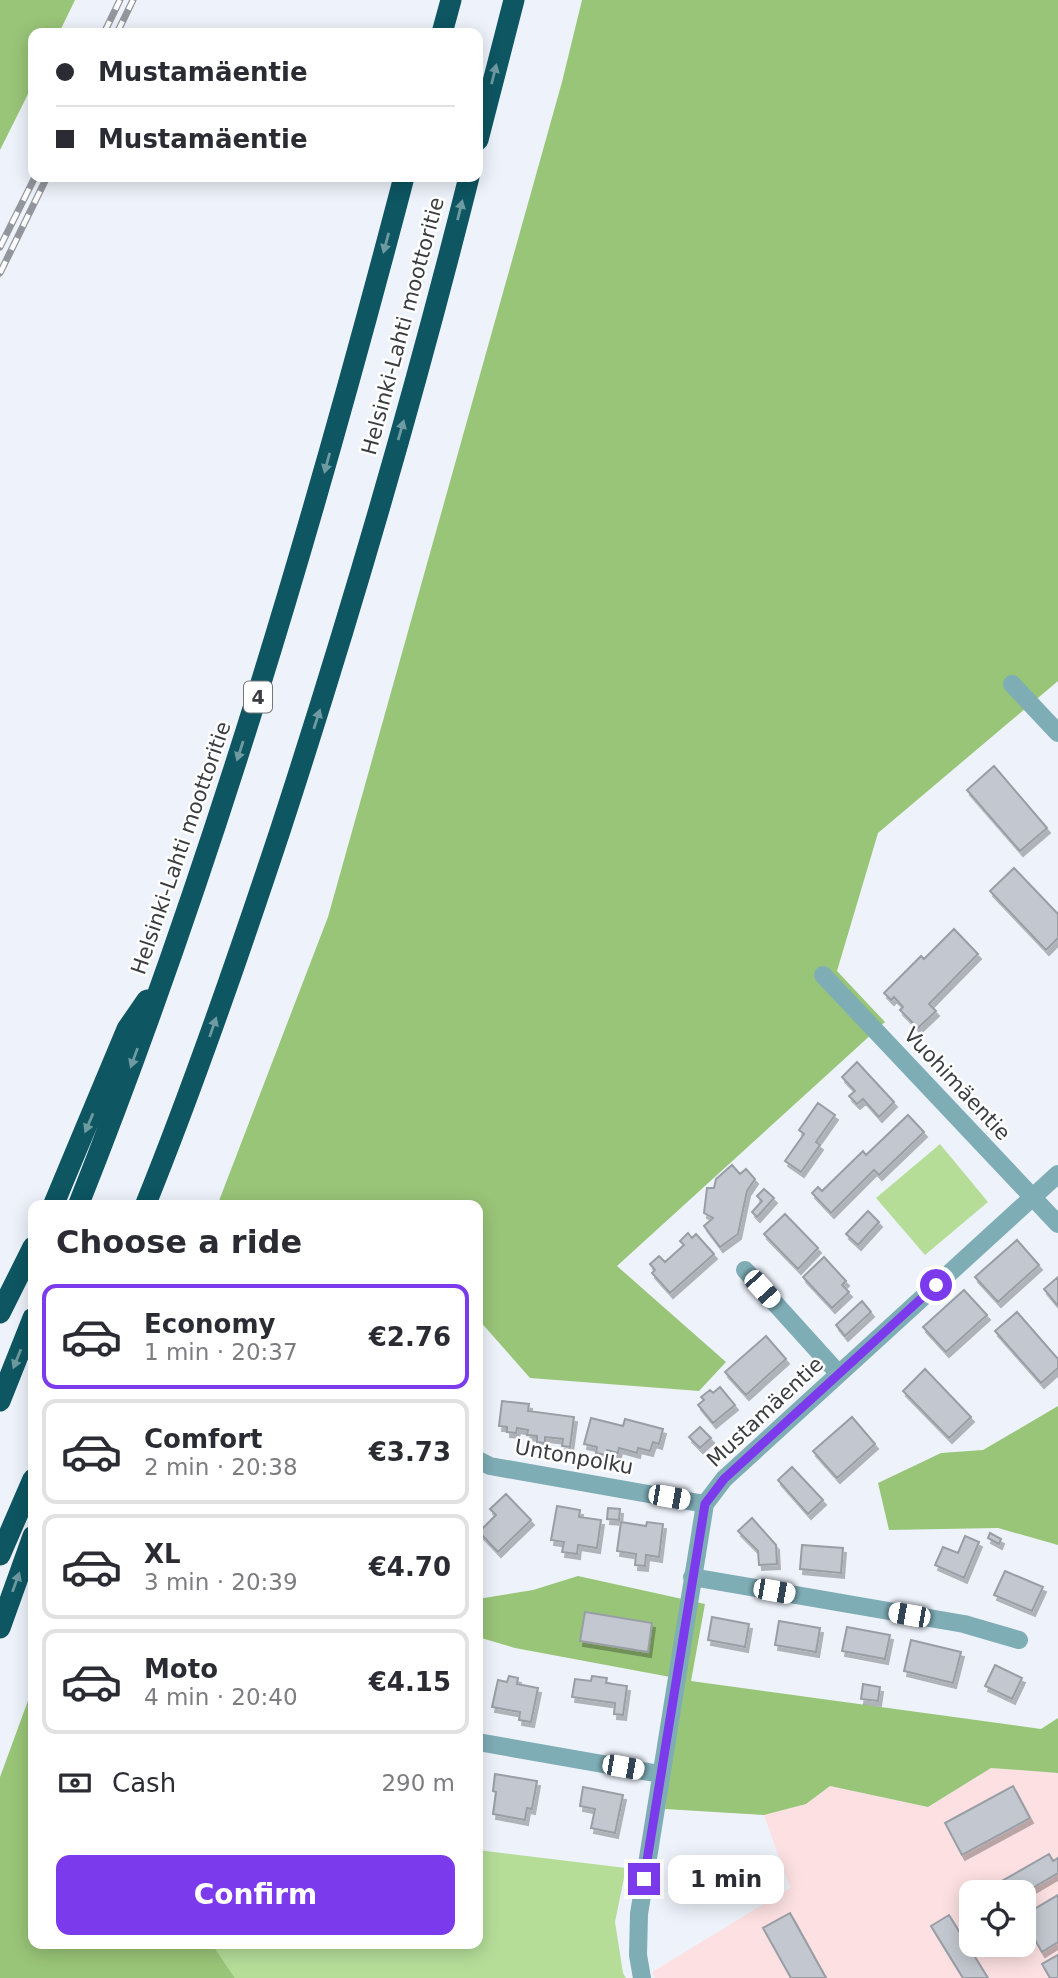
<!DOCTYPE html>
<html lang="en">
<head>
<meta charset="utf-8">
<style>
	body { margin:0; font-family:"DejaVu Sans",sans-serif; background:#f2f2f3; color:#2b2b33; height:100vh; display:flex; flex-direction:column; font-size:26px; white-space:nowrap }
	* { box-sizing:border-box; margin:0 }
	p { font-size:23px; color:#7c7c81 }
	.icon { flex:none; width:38px; height:38px; fill:none; stroke:currentColor; stroke-width:2; stroke-linecap:round; stroke-linejoin:round }
	.map { position:relative; flex:1; overflow:hidden }
	.sheet { position:absolute; left:28px; top:1200px; width:455px; height:749px; display:flex; flex-direction:column; background:#fff; border-radius:14px; box-shadow:0 4px 18px #0003 }
	.sheet>* { flex:none }
	.guide { position:absolute; left:28px; top:28px; width:455px; height:154px; border-radius:14px; box-shadow:0 4px 18px #0003; display:grid; align-content:center; height:154px; padding:0 28px; background:#fff }
	.buttons { position:absolute; left:959px; top:1880px; display:grid; gap:14px }
	.buttons a { display:grid; place-items:center; width:77px; height:77px; border-radius:14px; background:#fff; box-shadow:0 4px 18px #0003; font-size:35px }
	.end { position:absolute; width:32px; height:32px; margin:-16px; border:9px solid #7c3aed; background:#fff; box-shadow:0 0 0 4px #fff }
	.from { border-radius:50% }
	.bubble { position:absolute; height:49px; border-radius:14px; background:#fff; box-shadow:0 4px 18px #0003; font-size:23px; font-weight:600; line-height:49px; text-align:center }
	.car { position:absolute; width:21px; height:42px; margin:-21px -10px; border-radius:9px; box-shadow:0 0 5px 2px #0007; background:linear-gradient(#fff 24%,#345 0 40%,#fff 0 76%,#345 0 86%,#fff 0) }
	.guide b { display:flex; align-items:center; gap:24px; height:66px; font-size:26px }
	.guide b+b { border-top:2px solid #e1e1e2 }
	.guide i { width:18px; height:18px; background:#2b2b33 }
	ul { padding:0; list-style:none }
	li { display:flex; align-items:center; gap:21px; height:105px; margin:0 14px 10px; padding:0 14px; border:4px solid #e1e1e2; border-radius:14px }
	li div { flex:1 }
	li b { display:block; font-size:26px }
	li em { font-style:normal; font-weight:600 }
	li.selected { border-color:#7c3aed }
	li>.icon { width:63px; height:63px; stroke-width:1.5 }
	h2 { padding:0 28px; font-size:32px; line-height:84px }
	.pay { display:flex; align-items:center; gap:18px; height:77px; padding:0 28px; font-size:26px }
	.pay p { margin-inline-start:auto }
	.cta { display:flex; gap:14px; margin-top:auto; padding:14px 28px }
	.cta a { flex:1; height:80px; border-radius:14px; background:#7c3aed; color:#fff; font-size:28px; font-weight:600; line-height:80px; text-align:center }
	.map>svg:first-child { display:block }
</style>
</head>
<body>
<div class="map">
<svg width="1058" height="1978" viewBox="0 0 1058 1978">
	<defs>
		<filter id="shadow"><feDropShadow dx="3" dy="5" stdDeviation="0" flood-color="#0004"/></filter>
	</defs>
	<rect width="100%" height="100%" fill="#eef3fb"/>
	<path fill="#fde1e2" fill-rule="evenodd" d="M 991,1768 L 1058,1773 L 1058,1978 L 655,1978 L 652,1972 L 790,1888 L 764,1815 L 806,1804 L 830,1786 L 928,1807 ZM 971,1892 L 1024,1892 L 1024,1944 L 971,1944 Z"/>
	<path fill="#b5dd98" d="M 940,1144 L 988,1202 L 925,1255 L 876,1198 Z
		M 478,1850 L 626,1868 L 615,1922 L 623,1973 L 626,1978 L 235,1978 L 212,1944 L 478,1944 Z"/>
	<path fill="#99c578" d="M 0,0 L 75,0 L 59,33 L 33,33 L 33,84 L 0,150 Z
		M 582,0 L 1058,0 L 1058,681 L 878,833 L 837,971 L 885,1022 L 617,1266 L 726,1362 L 699,1391 L 530,1378 L 478,1319 L 478,1206 L 217,1206 L 328,917 L 562,82 Z
		M 1058,1406 L 1058,1545 L 998,1528 L 889,1530 L 878,1483 L 941,1453 L 983,1450 Z
		M 578,1576 L 705,1604 L 691,1681 L 1041,1729 L 1058,1718 L 1058,1773 L 991,1768 L 928,1807 L 830,1786 L 806,1804 L 764,1815 L 665,1809 L 681,1679 L 515,1648 L 478,1637 L 478,1599 L 533,1590 Z
		M 33,1687 L 33,1944 L 212,1944 L 235,1978 L 0,1978 L 0,1777 Z"/>
	<path fill="#c3c8d0" stroke="#999ea5" stroke-width="2" filter="url(#shadow)" d="M 994,766 L 1047,828 L 1020,851 L 967,790 Z
		M 1014,868 L 1058,914 L 1058,938 L 1046,950 L 990,891 Z
		M 954,929 L 978,954 L 929,1004 L 936,1011 L 918,1028 L 900,1010 L 903,1007 L 894,997 L 891,1000 L 884,993 L 921,956 L 924,959 Z
		M 857,1062 L 894,1102 L 879,1117 L 863,1099 L 857,1104 L 849,1096 L 855,1091 L 842,1077 Z
		M 818,1103 L 835,1115 L 816,1142 L 820,1145 L 801,1172 L 785,1161 L 804,1134 L 799,1130 Z
		M 908,1115 L 924,1132 L 879,1175 L 874,1170 L 831,1213 L 812,1193 L 818,1187 L 822,1191 L 863,1151 L 866,1155 Z
		M 732,1165 L 740,1174 L 746,1169 L 755,1179 L 747,1191 L 738,1234 L 720,1247 L 704,1226 L 713,1218 L 704,1213 L 707,1188 L 714,1188 L 716,1179 Z
		M 764,1189 L 774,1198 L 757,1217 L 752,1212 L 762,1201 L 757,1196 Z
		M 868,1211 L 879,1222 L 858,1245 L 846,1234 Z
		M 785,1214 L 818,1248 L 798,1269 L 764,1234 Z
		M 688,1233 L 692,1238 L 696,1234 L 714,1254 L 670,1293 L 652,1273 L 655,1270 L 650,1264 L 659,1256 L 665,1262 L 684,1245 L 680,1241 Z
		M 1017,1240 L 1039,1265 L 998,1302 L 975,1277 Z
		M 824,1257 L 846,1281 L 842,1285 L 849,1292 L 832,1308 L 803,1277 Z
		M 1058,1277 L 1058,1306 L 1044,1289 Z
		M 964,1290 L 987,1315 L 946,1352 L 923,1327 Z
		M 862,1301 L 871,1312 L 845,1336 L 836,1325 Z
		M 1017,1312 L 1058,1359 L 1058,1368 L 1041,1383 L 995,1331 Z
		M 766,1336 L 786,1359 L 746,1395 L 725,1372 Z
		M 925,1369 L 971,1417 L 949,1438 L 903,1391 Z
		M 720,1387 L 735,1405 L 713,1423 L 698,1405 L 704,1400 L 701,1397 L 710,1390 L 713,1393 Z
		M 502,1401 L 529,1404 L 528,1411 L 574,1417 L 570,1447 L 562,1446 L 563,1439 L 545,1437 L 545,1443 L 537,1442 L 537,1436 L 527,1435 L 528,1430 L 517,1428 L 516,1433 L 507,1432 L 507,1427 L 499,1426 Z
		M 852,1417 L 875,1444 L 837,1478 L 813,1451 Z
		M 591,1418 L 623,1426 L 625,1419 L 663,1429 L 659,1444 L 653,1442 L 650,1451 L 638,1448 L 637,1453 L 619,1448 L 618,1453 L 607,1450 L 606,1455 L 596,1453 L 597,1447 L 584,1444 Z
		M 700,1427 L 711,1438 L 700,1448 L 689,1437 Z
		M 792,1467 L 823,1500 L 808,1514 L 778,1480 Z
		M 506,1494 L 531,1520 L 498,1552 L 479,1532 L 496,1515 L 490,1509 Z
		M 557,1506 L 580,1510 L 579,1517 L 601,1520 L 597,1548 L 578,1545 L 577,1554 L 562,1552 L 564,1542 L 551,1540 Z
		M 608,1508 L 620,1509 L 619,1520 L 607,1519 Z
		M 752,1518 L 776,1545 L 777,1564 L 759,1565 L 758,1551 L 738,1531 Z
		M 621,1522 L 646,1526 L 647,1522 L 663,1524 L 659,1557 L 646,1555 L 645,1566 L 635,1565 L 636,1554 L 617,1551 Z
		M 990,1533 L 1001,1539 L 999,1544 L 988,1538 Z
		M 965,1536 L 979,1542 L 964,1578 L 935,1565 L 943,1547 L 958,1553 Z
		M 802,1545 L 843,1548 L 841,1573 L 800,1569 Z
		M 1005,1571 L 1043,1587 L 1032,1611 L 994,1595 Z
		M 585,1612 L 652,1623 L 648,1652 L 580,1641 Z
		M 712,1617 L 749,1624 L 745,1647 L 708,1640 Z
		M 779,1621 L 820,1628 L 816,1652 L 775,1645 Z
		M 847,1627 L 890,1635 L 885,1659 L 842,1651 Z
		M 911,1640 L 961,1652 L 953,1683 L 904,1671 Z
		M 995,1665 L 1022,1678 L 1012,1699 L 985,1686 Z
		M 509,1676 L 518,1678 L 517,1684 L 538,1688 L 531,1722 L 519,1720 L 520,1712 L 492,1707 L 498,1680 L 507,1682 Z
		M 592,1676 L 607,1678 L 606,1683 L 627,1686 L 623,1715 L 614,1714 L 615,1703 L 572,1697 L 575,1679 L 591,1681 Z
		M 863,1684 L 880,1687 L 878,1701 L 861,1699 Z
		M 495,1774 L 537,1781 L 532,1809 L 527,1808 L 525,1820 L 493,1814 L 496,1792 L 493,1791 Z
		M 1013,1786 L 1030,1818 L 962,1855 L 945,1823 Z
		M 583,1787 L 623,1795 L 615,1833 L 591,1828 L 595,1809 L 580,1806 Z
		M 1049,1854 L 1053,1861 L 1058,1858 L 1058,1873 L 1024,1893 L 1008,1892 L 1002,1881 Z
		M 1058,1895 L 1058,1942 L 1042,1952 L 1024,1921 L 1024,1915 Z
		M 790,1913 L 826,1978 L 791,1978 L 763,1928 Z
		M 949,1915 L 988,1978 L 963,1978 L 931,1926 Z
		M 1058,1955 L 1058,1978 L 1050,1978 L 1042,1964 Z"/>
	<g fill="none" stroke-linecap="round" stroke-linejoin="round">
		<path stroke="#7fadb6" stroke-width="18" d="M 1012,684 L 1058,733
			M 823,975 L 1058,1224
			M 745,1270 L 839,1374
			M 478,1460 L 490,1466 L 705,1504
			M 692,1577 L 964,1624 L 1019,1640
			M 478,1742 L 660,1774
			M 642,1978 L 638,1955 L 639,1914 L 705,1504 L 724,1479 L 1058,1174"/>
		<path stroke="#0d5662" stroke-width="21" d="M 442,33 L 451,0
			M 478,140 L 514,0
			M 53,1206 L 127,1029 L 147,1000
			M 78,1206 C 211,871 313,525 404,177
			M 145,1206 C 195,1082 239,955 281,828 C 351,613 414,396 469,177
			M 0,1313 L 33,1247
			M 0,1401 L 33,1318
			M 0,1555 L 33,1479
			M 0,1628 L 33,1536"/>
		<g stroke="#93969c" stroke-width="7">
			<path id="rail" d="M 104,33 L 120,0
				M 117,33 L 133,0
				M 0,247 L 35,177
				M 0,273 L 47,177"/>
		</g>
		<use href="#rail" stroke="#fff" stroke-width="4.5" stroke-dasharray="13" stroke-linecap="butt"/>
	</g>
	<defs><path id="oneway-solid" d="M-6-.8H1V-3.2L6.5 0L1 3.2V.8H-6Z" transform="scale(1.75)"/></defs>
	<g fill="#6e9aa1">
		<use href="#oneway-solid" transform="translate(494 74) rotate(-76)"/>
		<use href="#oneway-solid" transform="translate(460 210) rotate(-76)"/>
		<use href="#oneway-solid" transform="translate(386 243) rotate(105)"/>
		<use href="#oneway-solid" transform="translate(401 430) rotate(-74)"/>
		<use href="#oneway-solid" transform="translate(327 463) rotate(105)"/>
		<use href="#oneway-solid" transform="translate(317 719) rotate(-72)"/>
		<use href="#oneway-solid" transform="translate(240 751) rotate(108)"/>
		<use href="#oneway-solid" transform="translate(213 1027) rotate(-71)"/>
		<use href="#oneway-solid" transform="translate(134 1058) rotate(110)"/>
		<use href="#oneway-solid" transform="translate(89 1123) rotate(113)"/>
		<use href="#oneway-solid" transform="translate(17 1359) rotate(112)"/>
		<use href="#oneway-solid" transform="translate(16 1582) rotate(-70)"/>
	</g>
	<g fill="none" stroke-linecap="round" stroke-linejoin="round">
		<path stroke="#7c3aed" stroke-width="9" d="M 644,1879 L 705,1504 L 724,1479 L 936,1285"/>
	</g>
	<g text-anchor="middle" dominant-baseline="central" stroke-width="5" stroke-linejoin="round" paint-order="stroke">
		<rect fill="#fff" stroke="#757679" stroke-width="2" x="244" y="681.5" width="28" height="31" rx="5"/>
		<g font-size="19" font-weight="bold" fill="#3a3c3f">
			<text x="258" y="697">4</text>
		</g>
		<g font-size="21" fill="#3a3c3f" stroke="#fff">
			<text transform="translate(403 326) rotate(-75)">Helsinki-Lahti moottoritie</text>
			<text transform="translate(181 848) rotate(-71)">Helsinki-Lahti moottoritie</text>
			<text transform="translate(957 1084) rotate(47)">Vuohimäentie</text>
			<text transform="translate(765 1412) rotate(-43)">Mustamäentie</text>
			<text transform="translate(574 1457) rotate(10)">Untonpolku</text>
		</g>
	</g>
</svg>
<div class="buttons">
<a><svg class="icon" aria-label="locate" viewBox="0 0 24 24"><circle cx="12" cy="12" r="6"/><path d="M12 2v4M12 18v4M2 12h4M18 12h4"/></svg></a>
</div>
<i class="end from" style="left:936px;top:1285px"></i>
<i class="end" style="left:644px;top:1879px"></i>
<div class="bubble" style="left:668px;top:1855px;width:116px">1 min</div>
<i class="car" style="left:762px;top:1289px;rotate:138deg"></i>
<i class="car" style="left:669px;top:1497px;rotate:100deg"></i>
<i class="car" style="left:774px;top:1591px;rotate:100deg"></i>
<i class="car" style="left:909px;top:1615px;rotate:280deg"></i>
<i class="car" style="left:623px;top:1767px;rotate:100deg"></i>
<div class="guide">
<b><i class="from"></i>Mustamäentie</b>
<b><i></i>Mustamäentie</b>
</div>
<section class="sheet">
<h2>Choose a ride</h2>
<ul>
<li class="selected"><svg class="icon" aria-label="car" viewBox="0 0 24 24"><path d="M5 17H2v-5l4-1 3-4h7l3 4 3 1v5h-3M9 17h6M6 11h13"/><circle cx="7" cy="17" r="2"/><circle cx="17" cy="17" r="2"/></svg><div><b>Economy</b><p>1 min · 20:37</p></div><em>€2.76</em></li>
<li><svg class="icon" aria-label="car" viewBox="0 0 24 24"><path d="M5 17H2v-5l4-1 3-4h7l3 4 3 1v5h-3M9 17h6M6 11h13"/><circle cx="7" cy="17" r="2"/><circle cx="17" cy="17" r="2"/></svg><div><b>Comfort</b><p>2 min · 20:38</p></div><em>€3.73</em></li>
<li><svg class="icon" aria-label="car" viewBox="0 0 24 24"><path d="M5 17H2v-5l4-1 3-4h7l3 4 3 1v5h-3M9 17h6M6 11h13"/><circle cx="7" cy="17" r="2"/><circle cx="17" cy="17" r="2"/></svg><div><b>XL</b><p>3 min · 20:39</p></div><em>€4.70</em></li>
<li><svg class="icon" aria-label="car" viewBox="0 0 24 24"><path d="M5 17H2v-5l4-1 3-4h7l3 4 3 1v5h-3M9 17h6M6 11h13"/><circle cx="7" cy="17" r="2"/><circle cx="17" cy="17" r="2"/></svg><div><b>Moto</b><p>4 min · 20:40</p></div><em>€4.15</em></li>
</ul>
<div class="pay"><svg class="icon" aria-label="cash" viewBox="0 0 24 24"><path d="M3 7h18v10H3z"/><circle cx="12" cy="12" r="2"/></svg>Cash<p>290 m</p></div>
<div class="cta"><a>Confirm</a></div>
</section>
</div>
</body>
</html>
